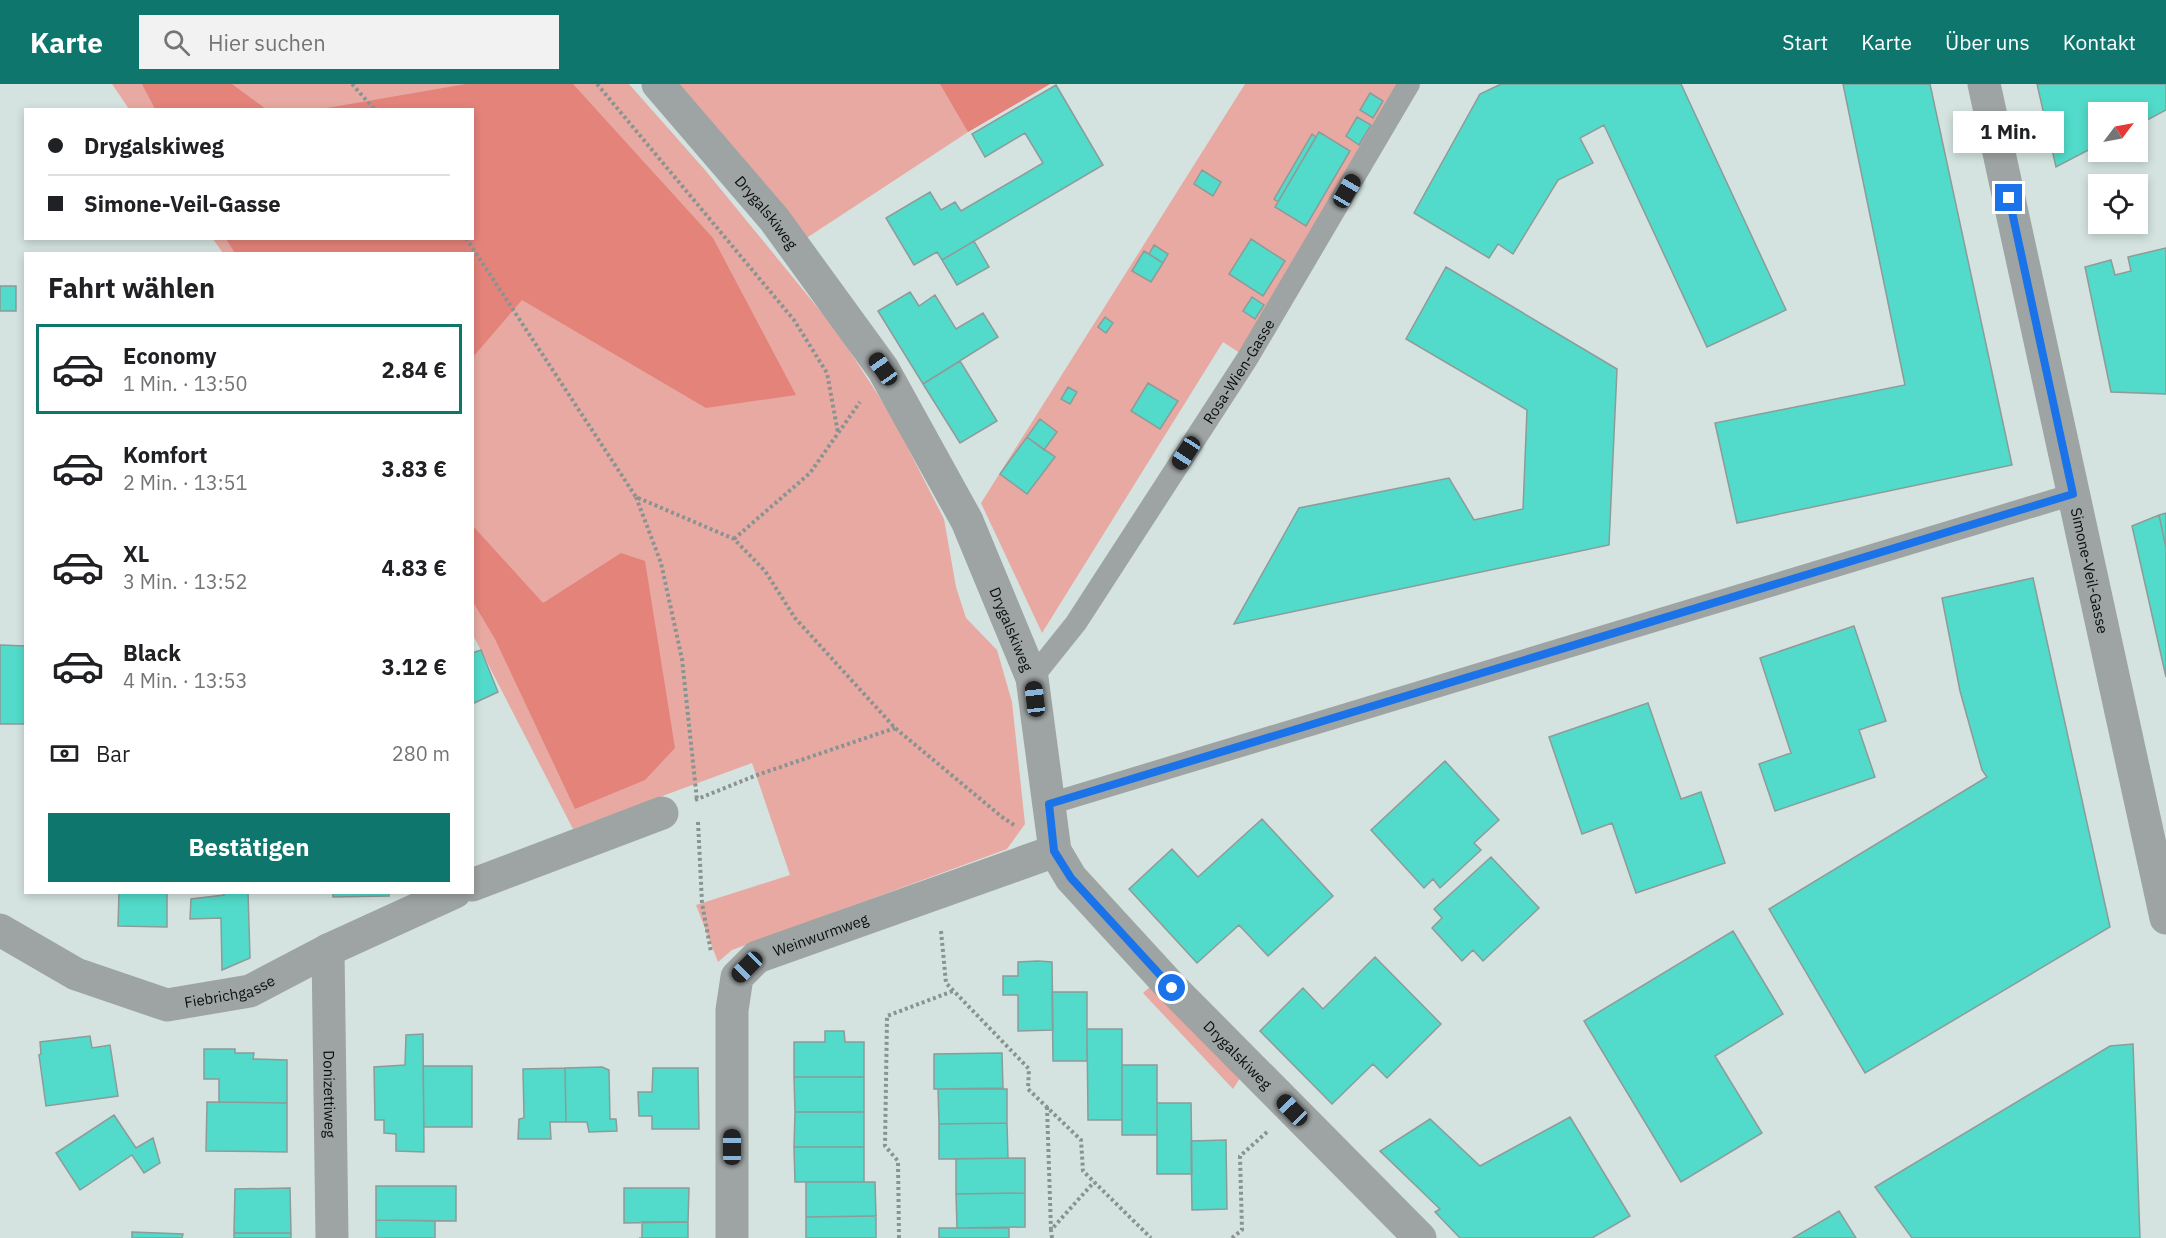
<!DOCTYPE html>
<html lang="de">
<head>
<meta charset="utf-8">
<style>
	body { margin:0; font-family:"IBM Plex Sans",sans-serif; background:#f2f2f2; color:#202124; height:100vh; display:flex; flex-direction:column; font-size:22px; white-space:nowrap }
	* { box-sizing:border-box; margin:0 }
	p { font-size:20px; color:#757577 }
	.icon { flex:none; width:33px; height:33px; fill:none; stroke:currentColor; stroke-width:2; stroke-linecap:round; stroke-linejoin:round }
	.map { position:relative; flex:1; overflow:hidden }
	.panel { position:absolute; left:24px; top:168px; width:450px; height:642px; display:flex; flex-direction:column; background:#fff; border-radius:0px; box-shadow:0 3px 9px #0003 }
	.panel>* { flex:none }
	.guide { position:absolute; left:24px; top:24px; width:450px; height:132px; border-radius:0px; box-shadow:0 3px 9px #0003; display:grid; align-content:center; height:132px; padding:0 24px; background:#fff }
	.needle { width:39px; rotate:58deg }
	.buttons { position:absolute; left:2088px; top:18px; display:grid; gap:12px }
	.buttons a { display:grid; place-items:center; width:60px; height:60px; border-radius:0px; background:#fff; box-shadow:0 3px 9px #0003; font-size:30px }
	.end { position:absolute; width:27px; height:27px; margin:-14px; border:8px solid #1a73e8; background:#fff; box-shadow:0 0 0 3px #fff }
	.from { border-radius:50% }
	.bubble { position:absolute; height:42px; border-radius:0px; background:#fff; box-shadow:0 3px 9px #0003; font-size:20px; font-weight:700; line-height:42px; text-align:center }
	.car { position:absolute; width:18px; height:36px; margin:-18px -9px; border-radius:8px; box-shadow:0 0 4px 2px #0007; background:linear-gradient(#222 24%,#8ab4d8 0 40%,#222 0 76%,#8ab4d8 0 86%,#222 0) }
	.guide b { display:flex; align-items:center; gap:21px; height:57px; font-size:22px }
	.guide b+b { border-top:2px solid #e0e0e0 }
	.guide i { width:15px; height:15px; background:#202124 }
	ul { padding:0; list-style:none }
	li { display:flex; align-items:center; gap:18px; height:90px; margin:0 12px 9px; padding:0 12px; border:3px solid transparent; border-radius:0px }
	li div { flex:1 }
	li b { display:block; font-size:22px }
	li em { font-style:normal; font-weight:700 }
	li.current { border-color:#0f766e }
	li>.icon { width:54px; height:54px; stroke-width:1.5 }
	h2 { padding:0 24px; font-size:27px; line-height:72px }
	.pay { display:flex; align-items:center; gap:15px; height:66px; padding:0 24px; font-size:22px }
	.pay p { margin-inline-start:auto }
	.cta { display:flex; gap:12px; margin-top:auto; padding:12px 24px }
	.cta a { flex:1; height:69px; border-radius:0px; background:#0f766e; color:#fff; font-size:24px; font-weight:700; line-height:69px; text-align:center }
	header { display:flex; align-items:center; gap:36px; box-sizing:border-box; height:84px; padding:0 30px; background:#0f766e; color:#fff }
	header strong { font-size:28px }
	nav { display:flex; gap:33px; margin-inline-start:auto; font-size:21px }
	.search { width:420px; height:54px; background:#f2f2f2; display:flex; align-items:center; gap:15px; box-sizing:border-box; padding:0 21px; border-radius:0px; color:#757577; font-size:22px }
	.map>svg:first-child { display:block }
</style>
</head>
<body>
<header>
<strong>Karte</strong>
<div class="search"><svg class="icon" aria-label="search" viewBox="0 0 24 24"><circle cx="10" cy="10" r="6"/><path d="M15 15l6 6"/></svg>Hier suchen</div>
<nav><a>Start</a><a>Karte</a><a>Über uns</a><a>Kontakt</a></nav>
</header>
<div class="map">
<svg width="2166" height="1154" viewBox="0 0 2166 1154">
	<rect width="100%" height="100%" fill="#d4e3e0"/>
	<path fill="#e8a9a2" d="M 112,0 L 629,0 L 705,86 L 836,246 L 891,331 L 944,435 L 956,503 L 966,534 L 997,566 L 1012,618 L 1025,740 L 1007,765 L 732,866 L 718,878 L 696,821 L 790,791 L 752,679 L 573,745 L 473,551 L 472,170 L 223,169 L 213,155 L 472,154 L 472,26 L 129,25 Z
		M 675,0 L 1050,0 L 968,48 L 805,155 Z
		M 1245,0 L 1398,0 L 1240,269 L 1223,258 L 1042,549 L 981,419 Z
		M 1153,900 L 1242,991 L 1233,1005 L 1143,909 Z"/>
	<path fill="#e4837a" d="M 142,0 L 232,0 L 266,25 L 155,25 Z
		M 466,0 L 573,0 L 713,154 L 796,311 L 706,324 L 522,216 L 473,273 L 472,170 L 235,169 L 226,155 L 472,154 L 472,26 L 321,25 Z
		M 940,0 L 1050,0 L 968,48 Z
		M 473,442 L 543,519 L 621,469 L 645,477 L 675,664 L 645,696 L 575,725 L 495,555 L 473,518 Z"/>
	<path fill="#52dbca" stroke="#8d9b99" stroke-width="1.5" d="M 1501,0 L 1681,0 L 1786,226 L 1707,263 L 1604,41 L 1580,54 L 1593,79 L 1558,96 L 1513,170 L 1498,160 L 1489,174 L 1414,129 L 1480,10 Z
		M 1843,0 L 1930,0 L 2012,381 L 1737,439 L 1715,339 L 1905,301 Z
		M 2037,0 L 2166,0 L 2166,26 L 2138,41 L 2138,28 L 2098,28 L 2098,61 L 2056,83 Z
		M 1056,1 L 1103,81 L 942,176 L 937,168 L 914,181 L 886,134 L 930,108 L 941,126 L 955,118 L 961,127 L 1043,79 L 1025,49 L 985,73 L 972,50 Z
		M 1370,9 L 1383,17 L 1373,34 L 1360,26 Z
		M 1357,33 L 1371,41 L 1359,61 L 1346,52 Z
		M 1319,48 L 1350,67 L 1306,142 L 1275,123 Z
		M 1312,50 L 1316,53 L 1278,118 L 1274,115 Z
		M 1202,86 L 1221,98 L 1213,112 L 1194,100 Z
		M 1251,155 L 1285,177 L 1263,212 L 1229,190 Z
		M 974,157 L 989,183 L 957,201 L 942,176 Z
		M 1154,161 L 1168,170 L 1163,179 L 1149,170 Z
		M 2166,164 L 2166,310 L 2111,308 L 2085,183 L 2111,176 L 2115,191 L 2131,187 L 2128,173 Z
		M 1144,167 L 1163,179 L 1151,198 L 1132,187 Z
		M 1446,183 L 1617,285 L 1609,461 L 1234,540 L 1299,424 L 1449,394 L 1474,436 L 1523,425 L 1527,326 L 1406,255 Z
		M 0,202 L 16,202 L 16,227 L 0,227 Z
		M 910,208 L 919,222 L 935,211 L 956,245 L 983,229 L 998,253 L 923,300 L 878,227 Z
		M 1252,213 L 1264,221 L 1255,235 L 1243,227 Z
		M 1105,233 L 1113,239 L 1106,249 L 1098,243 Z
		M 960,277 L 997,337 L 960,359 L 923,300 Z
		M 1148,299 L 1178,317 L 1160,345 L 1131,327 Z
		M 1068,303 L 1077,308 L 1070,320 L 1061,315 Z
		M 1040,335 L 1057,348 L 1044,366 L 1027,353 Z
		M 1027,353 L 1055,373 L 1027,410 L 1000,390 Z
		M 2166,429 L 2166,464 L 2159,431 Z
		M 2159,431 L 2166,464 L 2166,593 L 2132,442 Z
		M 2033,494 L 2110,843 L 1865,989 L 1769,825 L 1987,693 L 1982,686 L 1960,607 L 1942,514 Z
		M 1854,542 L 1886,637 L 1859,646 L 1875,693 L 1775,727 L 1759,680 L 1791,669 L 1760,574 Z
		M 0,561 L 26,562 L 26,640 L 0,640 Z
		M 481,566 L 498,608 L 472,620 L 472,569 Z
		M 1648,619 L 1681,715 L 1701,708 L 1725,779 L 1636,809 L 1612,739 L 1582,750 L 1549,653 Z
		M 1445,677 L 1499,736 L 1474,759 L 1481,766 L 1440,804 L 1433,795 L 1424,804 L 1371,746 Z
		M 1262,735 L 1333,812 L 1268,872 L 1239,841 L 1197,879 L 1129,805 L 1172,765 L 1198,793 Z
		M 1491,773 L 1539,824 L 1483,877 L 1473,866 L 1462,877 L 1432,844 L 1442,834 L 1434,825 Z
		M 119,808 L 167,808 L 167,843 L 118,842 Z
		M 223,808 L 248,808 L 250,874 L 222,886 L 221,834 L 190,835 L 191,815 L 224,811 Z
		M 333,808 L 389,808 L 389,812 L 333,813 Z
		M 1733,847 L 1783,930 L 1715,972 L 1762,1049 L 1681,1098 L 1584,937 Z
		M 1375,873 L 1441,940 L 1387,994 L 1373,980 L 1332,1020 L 1260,947 L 1303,904 L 1323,925 Z
		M 1038,877 L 1052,878 L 1053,946 L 1018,947 L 1018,911 L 1003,911 L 1003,892 L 1018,892 L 1018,878 Z
		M 1052,908 L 1087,908 L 1087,977 L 1053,977 Z
		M 1087,945 L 1122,945 L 1122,1036 L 1088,1036 Z
		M 825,947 L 844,947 L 845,958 L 864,958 L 864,993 L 794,993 L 794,958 L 825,958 Z
		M 423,950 L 424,1068 L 396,1067 L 396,1050 L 384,1049 L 384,1036 L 375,1036 L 374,983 L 405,981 L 406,951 Z
		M 90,952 L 92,964 L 110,961 L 118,1012 L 46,1022 L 39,971 L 41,970 L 40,958 Z
		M 2133,960 L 2140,1154 L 1912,1154 L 1875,1103 L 2110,962 Z
		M 204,965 L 235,965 L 235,969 L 254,969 L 253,975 L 287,976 L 287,1019 L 219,1018 L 219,995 L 204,995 Z
		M 1002,969 L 1003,1004 L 934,1005 L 934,970 Z
		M 1122,981 L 1157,981 L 1157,1051 L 1122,1051 Z
		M 423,982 L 472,982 L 472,1043 L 424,1043 Z
		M 602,983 L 609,986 L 610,1035 L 616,1035 L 617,1047 L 589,1048 L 587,1038 L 566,1038 L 565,984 Z
		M 565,984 L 566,1038 L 550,1038 L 551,1055 L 518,1055 L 519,1035 L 524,1034 L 523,985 Z
		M 653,984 L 698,984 L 699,1045 L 652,1045 L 652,1032 L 639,1032 L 638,1008 L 652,1008 Z
		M 794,993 L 864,993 L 864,1028 L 795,1028 Z
		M 938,1005 L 1007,1005 L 1007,1039 L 939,1040 Z
		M 207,1018 L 287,1019 L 287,1068 L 206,1067 Z
		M 1157,1019 L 1191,1019 L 1192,1090 L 1157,1090 Z
		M 795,1028 L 864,1028 L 864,1063 L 794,1063 Z
		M 114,1031 L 136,1064 L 153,1054 L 160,1079 L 144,1089 L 132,1071 L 80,1106 L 56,1069 Z
		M 1570,1033 L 1630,1132 L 1592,1154 L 1460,1154 L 1435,1128 L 1440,1125 L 1380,1067 L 1430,1035 L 1480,1082 Z
		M 1007,1039 L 1008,1074 L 939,1075 L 939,1040 Z
		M 1226,1056 L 1227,1125 L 1192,1126 L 1191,1057 Z
		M 794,1063 L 864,1063 L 864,1098 L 795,1098 Z
		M 1025,1074 L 1025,1109 L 956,1110 L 956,1075 Z
		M 806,1098 L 875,1098 L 876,1132 L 806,1133 Z
		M 376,1102 L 456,1102 L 456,1137 L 376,1136 Z
		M 290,1104 L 291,1149 L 234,1149 L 235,1105 Z
		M 624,1104 L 689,1104 L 688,1138 L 624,1139 Z
		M 1025,1109 L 1025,1143 L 957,1144 L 956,1110 Z
		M 1839,1127 L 1856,1154 L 1793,1154 Z
		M 876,1132 L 876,1154 L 806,1154 L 806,1133 Z
		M 376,1136 L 435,1137 L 435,1154 L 376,1154 Z
		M 642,1138 L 688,1138 L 688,1154 L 639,1154 L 642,1154 Z
		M 939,1144 L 1009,1144 L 1009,1154 L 939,1154 Z
		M 132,1148 L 183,1150 L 182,1154 L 132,1154 Z
		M 234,1149 L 291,1149 L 291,1154 L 234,1154 Z"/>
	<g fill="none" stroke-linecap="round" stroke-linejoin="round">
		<path stroke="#899492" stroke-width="4" stroke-dasharray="3 3" stroke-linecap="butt" d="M 352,0 L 375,26
			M 597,0 L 794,236 L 827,289 L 838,349
			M 466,154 L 636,413 L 734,455 L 765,487 L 795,534 L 895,644 L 1002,733 L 1014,741
			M 636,413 L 661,479 L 682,575 L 697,716
			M 734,455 L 810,389 L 860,318
			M 695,716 L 757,691 L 895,644
			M 698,738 L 702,819 L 711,868
			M 941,847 L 946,899 L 1029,985 L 1028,1005 L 1081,1056 L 1083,1087 L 1151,1154
			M 1047,1023 L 1051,1146
			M 899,1154 L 898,1077 L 885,1062 L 887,932 L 953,907
			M 1052,1154 L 1051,1146 L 1094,1098
			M 1232,1154 L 1242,1146 L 1240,1072 L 1267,1048"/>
		<g stroke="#9ea4a3" stroke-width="22">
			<path id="s1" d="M 1032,594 L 1076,539 L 1247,275 L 1409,0"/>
			<path d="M 1049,720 L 2074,410"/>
		</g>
		<g stroke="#9ea4a3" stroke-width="33">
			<path id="s2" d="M 658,0 L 774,135 L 883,285 L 967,437 L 1032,594 L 1055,767 L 1071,794 L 1172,904 L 1420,1154"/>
			<path id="s3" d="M 1984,0 L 2166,834"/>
			<path d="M 472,801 L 662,729"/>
			<path id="s4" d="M 0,846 L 76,890 L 167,921 L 250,907 L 328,866 L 455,808"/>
			<path id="s5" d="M 328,866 L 332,1154"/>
			<path id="s6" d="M 732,1154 L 732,926 L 737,893 L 757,873 L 1055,767"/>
		</g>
	</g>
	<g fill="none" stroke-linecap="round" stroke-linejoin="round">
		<path stroke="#1a73e8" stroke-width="8" d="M 1172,904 L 1071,794 L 1054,767 L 1049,720 L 2073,410 L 2009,114"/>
	</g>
	<g text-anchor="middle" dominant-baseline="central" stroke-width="6" stroke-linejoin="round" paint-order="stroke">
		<g font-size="15" fill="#080d0c" stroke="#d4e3e0">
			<text stroke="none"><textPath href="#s2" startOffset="168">Drygalskiweg</textPath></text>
			<text stroke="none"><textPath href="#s1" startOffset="370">Rosa-Wien-Gasse</textPath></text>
			<text stroke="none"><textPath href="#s3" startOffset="498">Simone-Veil-Gasse</textPath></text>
			<text stroke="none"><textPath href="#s2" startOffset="654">Drygalskiweg</textPath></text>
			<text stroke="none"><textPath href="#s6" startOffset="357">Weinwurmweg</textPath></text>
			<text stroke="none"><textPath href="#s4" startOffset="248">Fiebrichgasse</textPath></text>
			<text stroke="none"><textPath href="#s2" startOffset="1156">Drygalskiweg</textPath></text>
			<text stroke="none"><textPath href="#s5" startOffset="144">Donizettiweg</textPath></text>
		</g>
	</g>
</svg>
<div class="buttons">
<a><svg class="needle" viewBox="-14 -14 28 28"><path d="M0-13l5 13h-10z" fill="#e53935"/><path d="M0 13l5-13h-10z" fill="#757577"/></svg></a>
<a><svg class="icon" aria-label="locate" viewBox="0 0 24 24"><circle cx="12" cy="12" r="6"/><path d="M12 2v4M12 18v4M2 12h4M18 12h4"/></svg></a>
</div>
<i class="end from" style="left:1172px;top:904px"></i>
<i class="end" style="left:2009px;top:114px"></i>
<div class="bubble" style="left:1953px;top:27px;width:111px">1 Min.</div>
<i class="car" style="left:1347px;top:107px;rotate:30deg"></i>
<i class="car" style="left:883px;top:285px;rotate:325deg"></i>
<i class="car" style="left:1186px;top:369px;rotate:213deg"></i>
<i class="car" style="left:1035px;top:615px;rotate:353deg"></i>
<i class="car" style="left:747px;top:883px;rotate:225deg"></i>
<i class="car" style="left:1292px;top:1026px;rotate:316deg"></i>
<i class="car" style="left:732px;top:1063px;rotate:0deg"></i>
<div class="guide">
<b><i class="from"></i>Drygalskiweg</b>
<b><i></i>Simone-Veil-Gasse</b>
</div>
<section class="panel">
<h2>Fahrt wählen</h2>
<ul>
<li class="current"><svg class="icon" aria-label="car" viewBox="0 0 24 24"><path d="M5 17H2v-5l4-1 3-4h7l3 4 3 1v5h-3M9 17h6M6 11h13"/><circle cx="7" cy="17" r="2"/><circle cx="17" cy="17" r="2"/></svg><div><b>Economy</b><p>1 Min. · 13:50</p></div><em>2.84 €</em></li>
<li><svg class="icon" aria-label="car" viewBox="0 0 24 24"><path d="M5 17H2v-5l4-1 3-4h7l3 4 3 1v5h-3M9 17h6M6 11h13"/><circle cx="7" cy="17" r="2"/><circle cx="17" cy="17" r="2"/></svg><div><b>Komfort</b><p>2 Min. · 13:51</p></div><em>3.83 €</em></li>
<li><svg class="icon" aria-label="car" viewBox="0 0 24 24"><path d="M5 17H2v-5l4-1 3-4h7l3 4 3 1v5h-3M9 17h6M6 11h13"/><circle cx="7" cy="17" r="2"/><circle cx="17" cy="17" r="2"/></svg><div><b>XL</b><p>3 Min. · 13:52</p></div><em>4.83 €</em></li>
<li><svg class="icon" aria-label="car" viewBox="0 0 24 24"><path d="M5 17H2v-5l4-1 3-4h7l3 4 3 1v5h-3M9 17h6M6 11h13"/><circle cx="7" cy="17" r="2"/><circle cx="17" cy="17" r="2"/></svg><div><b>Black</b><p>4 Min. · 13:53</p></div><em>3.12 €</em></li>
</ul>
<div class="pay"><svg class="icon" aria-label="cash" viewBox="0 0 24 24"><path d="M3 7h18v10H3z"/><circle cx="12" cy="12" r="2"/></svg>Bar<p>280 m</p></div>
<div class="cta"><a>Bestätigen</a></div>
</section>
</div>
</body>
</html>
